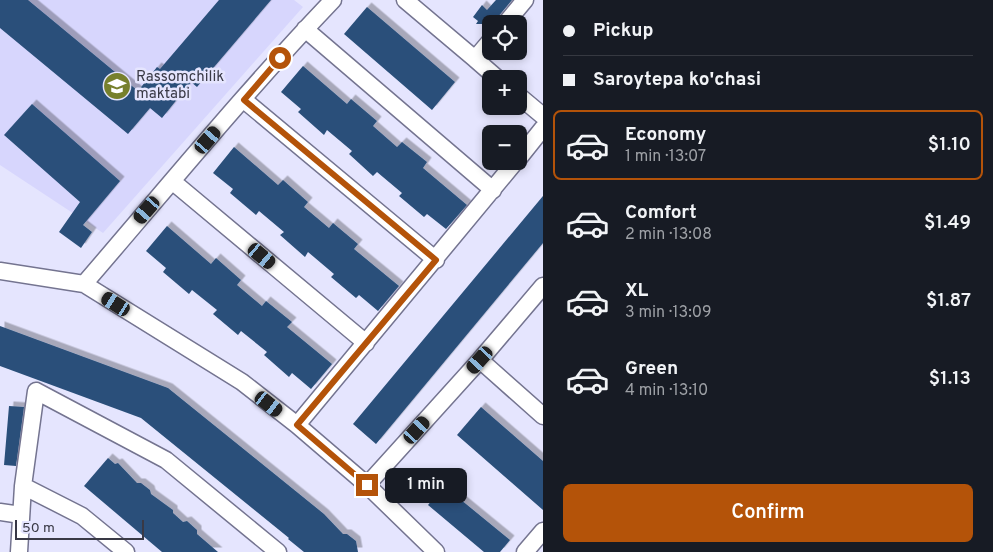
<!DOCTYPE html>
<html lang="en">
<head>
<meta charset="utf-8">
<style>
	body { margin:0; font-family:Overpass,sans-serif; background:#242831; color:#f1f3f6; height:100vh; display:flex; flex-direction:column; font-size:19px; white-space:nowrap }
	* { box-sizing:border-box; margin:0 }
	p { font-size:16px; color:#9ea1a6 }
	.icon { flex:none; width:28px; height:28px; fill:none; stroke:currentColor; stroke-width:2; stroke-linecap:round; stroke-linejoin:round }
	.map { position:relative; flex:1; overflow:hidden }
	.side { display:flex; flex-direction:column; background:#171b24; width:450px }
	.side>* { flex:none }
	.hud { display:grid; align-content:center; height:110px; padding:0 20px; background:#171b24 }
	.buttons { position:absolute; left:482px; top:15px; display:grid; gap:10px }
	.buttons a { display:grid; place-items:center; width:45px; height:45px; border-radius:8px; background:#171b24; box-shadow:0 2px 8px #0003; font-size:25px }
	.scale { position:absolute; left:15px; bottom:12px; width:129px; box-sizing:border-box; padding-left:5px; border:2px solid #393945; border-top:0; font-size:14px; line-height:18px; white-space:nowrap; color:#393945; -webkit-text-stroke:4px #e5e5fe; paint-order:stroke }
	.end { position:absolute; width:22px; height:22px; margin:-11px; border:6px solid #b45309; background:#fff; box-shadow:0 0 0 2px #fff }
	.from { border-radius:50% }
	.bubble { position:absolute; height:35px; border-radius:8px; background:#171b24; box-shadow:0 2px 8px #0003; font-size:16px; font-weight:600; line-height:35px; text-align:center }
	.car { position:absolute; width:15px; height:30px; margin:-15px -8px; border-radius:6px; box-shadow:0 0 4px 1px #0007; background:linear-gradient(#222 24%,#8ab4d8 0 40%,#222 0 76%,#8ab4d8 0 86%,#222 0) }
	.hud b { display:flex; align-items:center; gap:18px; height:48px; font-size:19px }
	.hud b+b { border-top:1px solid #363941 }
	.hud i { width:12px; height:12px; background:#f1f3f6 }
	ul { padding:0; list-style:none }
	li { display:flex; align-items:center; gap:15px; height:70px; margin:0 10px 8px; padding:0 10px; border:2px solid transparent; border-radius:8px }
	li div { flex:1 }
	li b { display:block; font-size:19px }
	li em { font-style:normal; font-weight:600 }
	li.selected { border-color:#b45309 }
	li>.icon { width:45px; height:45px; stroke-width:1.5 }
	.action { display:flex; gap:10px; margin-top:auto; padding:10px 20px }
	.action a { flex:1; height:58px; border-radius:8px; background:#b45309; color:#fff; font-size:20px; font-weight:600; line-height:58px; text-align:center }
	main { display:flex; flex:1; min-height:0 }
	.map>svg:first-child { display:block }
</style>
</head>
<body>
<main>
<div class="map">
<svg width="543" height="552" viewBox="0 0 543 552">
	<defs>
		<filter id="shadow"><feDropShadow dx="4.5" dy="-4.5" stdDeviation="0" flood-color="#0004"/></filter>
	</defs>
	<rect width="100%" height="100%" fill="#e5e5fe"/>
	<path fill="#d7d6fd" d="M 0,0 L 294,0 L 303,7 L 103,233 L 0,165 Z"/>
	<path fill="#2a507a" filter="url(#shadow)" d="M 0,0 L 28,0 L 138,91 L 157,67 L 160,69 L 219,0 L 271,0 L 197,87 L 191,82 L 162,118 L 150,108 L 128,134 L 0,28 Z
		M 496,0 L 512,0 L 497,18 L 495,24 L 491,24 L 491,30 L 490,30 L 482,24 L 476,24 L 478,21 L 473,17 L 482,5 L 487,10 Z
		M 367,7 L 455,82 L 432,110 L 344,34 Z
		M 303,66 L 347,104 L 351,99 L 377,121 L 373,126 L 397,147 L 402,142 L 427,162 L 423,168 L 467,205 L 446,229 L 427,214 L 424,217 L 399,196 L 402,193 L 377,172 L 373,176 L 349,154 L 352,151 L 327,130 L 324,135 L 298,112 L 301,109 L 281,92 Z
		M 32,104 L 120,181 L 83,225 L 92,232 L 81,248 L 59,232 L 80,202 L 4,135 Z
		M 234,147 L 278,185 L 283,180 L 308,202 L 304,207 L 329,228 L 333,223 L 358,244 L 354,249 L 399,286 L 378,311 L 359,295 L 356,298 L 331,277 L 334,274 L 308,252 L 305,257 L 280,235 L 284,232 L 259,211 L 256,215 L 230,193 L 233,189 L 213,173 Z
		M 543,196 L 543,243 L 376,444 L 353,424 Z
		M 167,226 L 211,264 L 216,258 L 241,280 L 237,285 L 262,306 L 266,301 L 292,322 L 287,327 L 332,364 L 311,389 L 292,373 L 289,377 L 264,355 L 267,352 L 241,331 L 238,335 L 213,314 L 217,310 L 192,290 L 189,294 L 163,272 L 166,268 L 146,251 Z
		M 0,326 L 168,388 L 324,514 L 343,534 L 347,534 L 356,541 L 358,552 L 304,552 L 288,539 L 289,538 L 141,418 L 0,366 Z
		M 9,406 L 24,407 L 16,466 L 4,465 Z
		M 481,407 L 543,461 L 543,510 L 457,435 Z
		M 108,458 L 115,464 L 118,463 L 137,483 L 141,483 L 150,490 L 151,494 L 173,510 L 173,513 L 183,522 L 187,521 L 197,530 L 197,534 L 218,552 L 162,552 L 84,486 Z
		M 444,486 L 510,540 L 500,552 L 484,552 L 428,505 Z"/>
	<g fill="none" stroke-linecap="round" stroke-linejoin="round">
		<g stroke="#747490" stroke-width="19">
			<path id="minor" d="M 405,0 L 475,59 L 491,40
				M 505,24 L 525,0
				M 305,29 L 493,190
				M 475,59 L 498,79
				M 519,96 L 543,116
				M 244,100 L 436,260
				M 519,158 L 543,128
				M 172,181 L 366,343
				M 0,271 L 84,284 L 242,382 L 297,425 L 367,485 L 436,552
				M 84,284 C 166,189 246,91 333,0
				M 480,360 L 543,416
				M 297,425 L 516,161
				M 367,485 L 480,360 L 543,286
				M 23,486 L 82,516 L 126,552
				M 0,512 L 21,515
				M 19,552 L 23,486 L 36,391 L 166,460 L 278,552
				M 525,552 L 543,531"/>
		</g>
		<use href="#minor" stroke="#fff" stroke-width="16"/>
	</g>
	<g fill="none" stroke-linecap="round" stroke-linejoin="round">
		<path stroke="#b45309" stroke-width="6" d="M 280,58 L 244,100 L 436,260 L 297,425 L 367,485"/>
	</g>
	<defs>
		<g id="university-disc" transform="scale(1.4375)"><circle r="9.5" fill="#77802c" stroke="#e5e5fe"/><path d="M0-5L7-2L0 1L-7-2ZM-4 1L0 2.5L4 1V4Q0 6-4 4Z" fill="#fff"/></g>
	</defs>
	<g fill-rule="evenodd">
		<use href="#university-disc" x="117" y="86"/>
	</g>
	<g text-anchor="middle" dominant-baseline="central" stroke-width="5" stroke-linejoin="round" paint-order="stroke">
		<g font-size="15" fill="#393945" stroke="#e5e5fe" text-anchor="start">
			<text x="136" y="77">Rassomchilik<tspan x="136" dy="17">maktabi</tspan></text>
		</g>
	</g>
</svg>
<div class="buttons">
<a><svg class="icon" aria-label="locate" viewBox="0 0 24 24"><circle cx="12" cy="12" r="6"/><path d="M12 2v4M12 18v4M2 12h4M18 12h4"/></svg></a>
<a>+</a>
<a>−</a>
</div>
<div class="scale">50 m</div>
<i class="end from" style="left:280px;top:58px"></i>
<i class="end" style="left:367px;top:485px"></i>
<div class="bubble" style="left:385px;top:468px;width:82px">1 min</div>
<i class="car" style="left:208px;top:140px;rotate:41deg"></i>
<i class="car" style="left:147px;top:210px;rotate:221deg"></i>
<i class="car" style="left:262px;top:256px;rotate:130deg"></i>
<i class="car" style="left:116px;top:304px;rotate:302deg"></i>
<i class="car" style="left:480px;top:360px;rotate:222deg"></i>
<i class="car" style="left:269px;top:404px;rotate:128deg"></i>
<i class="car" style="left:417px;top:430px;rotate:42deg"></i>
</div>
<section class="side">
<div class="hud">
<b><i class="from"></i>Pickup</b>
<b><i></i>Saroytepa ko'chasi</b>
</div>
<ul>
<li class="selected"><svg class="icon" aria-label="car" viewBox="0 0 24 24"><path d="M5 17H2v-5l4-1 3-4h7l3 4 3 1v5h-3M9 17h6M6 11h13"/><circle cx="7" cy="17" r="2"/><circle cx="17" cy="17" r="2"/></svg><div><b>Economy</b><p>1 min · 13:07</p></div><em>$1.10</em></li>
<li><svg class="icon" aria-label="car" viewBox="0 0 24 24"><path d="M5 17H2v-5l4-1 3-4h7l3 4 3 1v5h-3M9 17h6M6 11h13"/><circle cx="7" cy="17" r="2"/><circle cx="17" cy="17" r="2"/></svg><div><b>Comfort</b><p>2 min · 13:08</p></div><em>$1.49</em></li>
<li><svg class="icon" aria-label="car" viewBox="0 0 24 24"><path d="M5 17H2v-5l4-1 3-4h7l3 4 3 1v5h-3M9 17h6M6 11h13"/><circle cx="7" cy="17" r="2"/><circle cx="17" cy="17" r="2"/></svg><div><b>XL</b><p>3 min · 13:09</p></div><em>$1.87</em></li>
<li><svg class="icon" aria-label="car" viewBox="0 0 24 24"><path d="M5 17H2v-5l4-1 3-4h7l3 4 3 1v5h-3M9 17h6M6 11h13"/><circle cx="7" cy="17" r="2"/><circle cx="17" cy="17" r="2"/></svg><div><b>Green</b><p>4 min · 13:10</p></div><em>$1.13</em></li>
</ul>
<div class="action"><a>Confirm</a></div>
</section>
</main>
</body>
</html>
